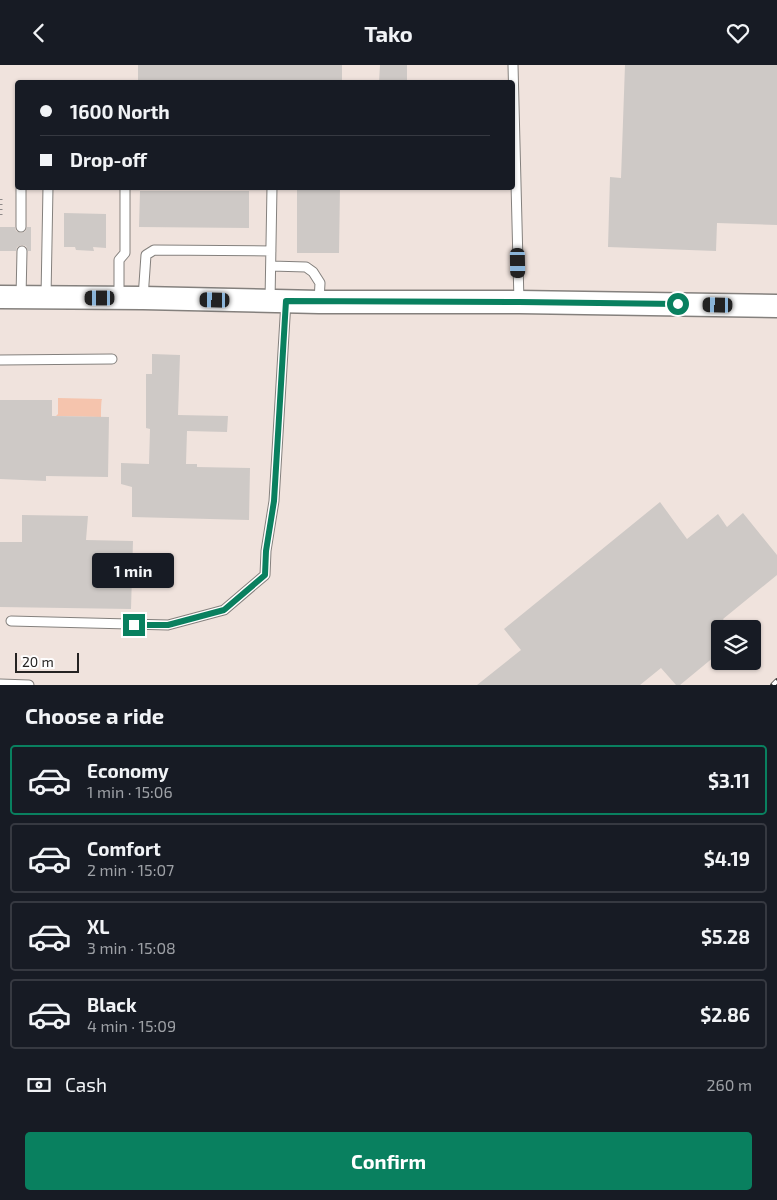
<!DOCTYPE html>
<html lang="en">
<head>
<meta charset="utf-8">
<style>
	body { margin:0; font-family:"Exo 2",sans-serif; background:#242831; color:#f1f3f6; height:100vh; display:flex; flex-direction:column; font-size:19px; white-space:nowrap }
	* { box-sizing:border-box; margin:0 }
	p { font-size:16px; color:#9ea1a6 }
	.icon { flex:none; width:28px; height:28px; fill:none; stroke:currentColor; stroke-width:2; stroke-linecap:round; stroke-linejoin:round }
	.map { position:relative; height:620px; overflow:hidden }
	.side { display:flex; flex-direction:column; background:#171b24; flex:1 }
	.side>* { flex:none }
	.guide { position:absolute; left:15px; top:15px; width:500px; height:110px; border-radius:5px; box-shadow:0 1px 4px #0004; display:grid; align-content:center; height:110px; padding:0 25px; background:#171b24 }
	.controls { position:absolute; left:711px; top:555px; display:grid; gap:10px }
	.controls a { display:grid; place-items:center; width:50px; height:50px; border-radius:5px; background:#171b24; box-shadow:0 1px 4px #0004; font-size:25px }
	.scale { position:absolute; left:15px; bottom:12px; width:64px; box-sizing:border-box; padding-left:5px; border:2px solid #252322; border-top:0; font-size:14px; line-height:18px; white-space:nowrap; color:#252322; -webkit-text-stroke:4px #fefdfd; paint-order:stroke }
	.end { position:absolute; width:22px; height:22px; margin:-11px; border:6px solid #09805f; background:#fff; box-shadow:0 0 0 2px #fff }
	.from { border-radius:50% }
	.bubble { position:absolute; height:35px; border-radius:5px; background:#171b24; box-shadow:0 1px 4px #0004; font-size:16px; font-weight:700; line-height:35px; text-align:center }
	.car { position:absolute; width:15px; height:30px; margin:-15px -8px; border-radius:6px; box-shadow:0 0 4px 1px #0007; background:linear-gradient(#222 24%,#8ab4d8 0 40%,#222 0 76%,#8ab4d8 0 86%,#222 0) }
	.guide b { display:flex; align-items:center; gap:18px; height:48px; font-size:19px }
	.guide b+b { border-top:1px solid #363941 }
	.guide i { width:12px; height:12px; background:#f1f3f6 }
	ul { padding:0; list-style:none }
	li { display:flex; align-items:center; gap:15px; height:70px; margin:0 10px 8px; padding:0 15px; border:2px solid #363941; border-radius:5px }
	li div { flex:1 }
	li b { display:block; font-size:19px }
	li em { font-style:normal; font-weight:700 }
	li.selected { border-color:#09805f }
	li>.icon { width:45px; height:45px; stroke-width:1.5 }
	h2 { padding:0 25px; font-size:22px; line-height:60px }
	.pay { display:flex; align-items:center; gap:12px; height:55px; padding:0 25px; font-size:19px }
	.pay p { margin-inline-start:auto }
	.primary-button { display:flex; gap:10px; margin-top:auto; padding:10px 25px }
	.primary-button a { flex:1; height:58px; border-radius:5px; background:#09805f; color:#fff; font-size:20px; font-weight:700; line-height:58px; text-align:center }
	header { display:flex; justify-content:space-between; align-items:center; height:65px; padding:0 25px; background:#171b24; font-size:22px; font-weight:700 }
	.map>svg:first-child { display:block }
</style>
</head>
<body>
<header><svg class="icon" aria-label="back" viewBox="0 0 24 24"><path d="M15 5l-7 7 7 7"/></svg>Tako<svg class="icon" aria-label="heart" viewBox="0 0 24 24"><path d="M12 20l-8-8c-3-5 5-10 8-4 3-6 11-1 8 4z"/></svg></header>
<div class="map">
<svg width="777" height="620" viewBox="0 0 777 620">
	<rect width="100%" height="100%" fill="#f4efed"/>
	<path fill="#f0e3dd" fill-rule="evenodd" d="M 0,0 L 777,0 L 777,620 L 0,620 ZM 18,18 L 512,18 L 512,122 L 18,122 ZM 720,564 L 752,564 L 752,596 L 720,596 Z"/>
	<path fill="#f5c4ad" d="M 58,333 L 102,334 C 101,336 101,349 101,352 L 56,351 L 58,349 Z"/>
	<path fill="#cec9c6" d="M 138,0 L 342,0 L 342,18 L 138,18 Z
		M 380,0 L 407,0 L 407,18 L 379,18 Z
		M 625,0 L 777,0 L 777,160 L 717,158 L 716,186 L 608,182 L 610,112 L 621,113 Z
		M 297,122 L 340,122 L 339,188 L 297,188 Z
		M 140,126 L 249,126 L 249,163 L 139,162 Z
		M 64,148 L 106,149 L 106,183 L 93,182 L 94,186 L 76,185 L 75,182 L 64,182 Z
		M 0,162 L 15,162 L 16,166 L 21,168 L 25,167 L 27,162 L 31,162 L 31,186 L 28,186 L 26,181 L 22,180 L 17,182 L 16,186 L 0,186 Z
		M 152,289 L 180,290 L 178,350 L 228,351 L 227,367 L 187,366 L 186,399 L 197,399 L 197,402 L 250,403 L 249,455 L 132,452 L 132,422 L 121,419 L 121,398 L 149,399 L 150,364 L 146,363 L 146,309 L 152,309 Z
		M 0,335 L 52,335 L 52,351 L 109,352 L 108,412 L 46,411 L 46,416 L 0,414 Z
		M 660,437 L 687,474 L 718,449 L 727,462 L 743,448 L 777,490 L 777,510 L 723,554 L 730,564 L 720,564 L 720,587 L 680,620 L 676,620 L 661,603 L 640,620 L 477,620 L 521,585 L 504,564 Z
		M 22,450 L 88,451 L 86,475 L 133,476 L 131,544 L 0,542 L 0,477 L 22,477 Z"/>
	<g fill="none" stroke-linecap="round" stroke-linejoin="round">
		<g stroke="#84807d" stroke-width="11">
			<path id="service" d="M 513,0 L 519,237
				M 21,122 L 21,162
				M 271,201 L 306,202 L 313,207 L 320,218 L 319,236
				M 21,232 L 22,186
				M 46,232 L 48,122
				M 119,232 L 119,195 L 125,188 L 125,122
				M 143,233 L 146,190 L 154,185 L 271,186
				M 270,236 L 272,122
				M 0,295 L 112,294
				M 11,556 L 168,560 L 224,545 L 265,510 L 266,486 L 274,436 L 286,236
				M 0,619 L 29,620"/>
		</g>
		<g stroke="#84807d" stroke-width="25">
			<path id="tertiary" d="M 0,232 L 143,233 L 319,237 L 519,237 L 777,241"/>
		</g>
		<path stroke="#8e8a89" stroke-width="3" stroke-dasharray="1 4" stroke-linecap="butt" d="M 1,150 L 1,132"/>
		<use href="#service" stroke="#fff" stroke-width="9"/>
		<use href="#tertiary" stroke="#fff" stroke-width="22"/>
		<g stroke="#3c3938" stroke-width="5.5">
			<path id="rail" d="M 773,620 L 777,616"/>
		</g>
		<use href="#rail" stroke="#fefdfd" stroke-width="4" stroke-dasharray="11" stroke-linecap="butt"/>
	</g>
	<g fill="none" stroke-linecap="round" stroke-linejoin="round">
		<path stroke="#09805f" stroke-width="6" d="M 134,560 L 168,560 L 224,545 L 265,510 L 266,486 L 274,436 L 286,236 L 519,237 L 678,239"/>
	</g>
</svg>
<div class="controls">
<a><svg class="icon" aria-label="layers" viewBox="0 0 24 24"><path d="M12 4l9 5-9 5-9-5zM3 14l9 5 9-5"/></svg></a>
</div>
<div class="scale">20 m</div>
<i class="end from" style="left:678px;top:239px"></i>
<i class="end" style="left:134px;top:560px"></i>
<div class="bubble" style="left:92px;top:488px;width:82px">1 min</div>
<i class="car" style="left:518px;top:198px;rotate:179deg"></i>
<i class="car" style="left:100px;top:233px;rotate:270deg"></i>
<i class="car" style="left:215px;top:235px;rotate:271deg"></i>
<i class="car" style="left:718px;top:240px;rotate:271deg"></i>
<div class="guide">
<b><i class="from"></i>1600 North</b>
<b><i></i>Drop-off</b>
</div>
</div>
<section class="side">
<h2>Choose a ride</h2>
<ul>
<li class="selected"><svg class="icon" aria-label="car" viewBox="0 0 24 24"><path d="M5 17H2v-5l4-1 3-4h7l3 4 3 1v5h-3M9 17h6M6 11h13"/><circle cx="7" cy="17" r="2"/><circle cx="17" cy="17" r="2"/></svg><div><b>Economy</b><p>1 min · 15:06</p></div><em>$3.11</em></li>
<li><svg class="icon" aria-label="car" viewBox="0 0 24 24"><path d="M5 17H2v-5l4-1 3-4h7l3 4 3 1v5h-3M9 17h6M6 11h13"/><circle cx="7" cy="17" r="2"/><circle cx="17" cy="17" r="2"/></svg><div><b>Comfort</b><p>2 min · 15:07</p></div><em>$4.19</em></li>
<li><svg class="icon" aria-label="car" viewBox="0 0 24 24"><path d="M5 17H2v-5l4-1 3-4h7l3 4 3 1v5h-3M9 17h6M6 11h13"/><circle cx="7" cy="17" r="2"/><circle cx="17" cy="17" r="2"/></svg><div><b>XL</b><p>3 min · 15:08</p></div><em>$5.28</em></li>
<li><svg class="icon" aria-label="car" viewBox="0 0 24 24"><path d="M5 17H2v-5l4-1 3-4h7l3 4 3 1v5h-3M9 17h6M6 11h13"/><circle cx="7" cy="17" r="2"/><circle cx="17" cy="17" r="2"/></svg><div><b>Black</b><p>4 min · 15:09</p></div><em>$2.86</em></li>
</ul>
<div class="pay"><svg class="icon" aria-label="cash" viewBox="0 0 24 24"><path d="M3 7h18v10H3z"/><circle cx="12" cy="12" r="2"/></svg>Cash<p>260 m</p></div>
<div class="primary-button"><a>Confirm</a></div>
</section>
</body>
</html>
